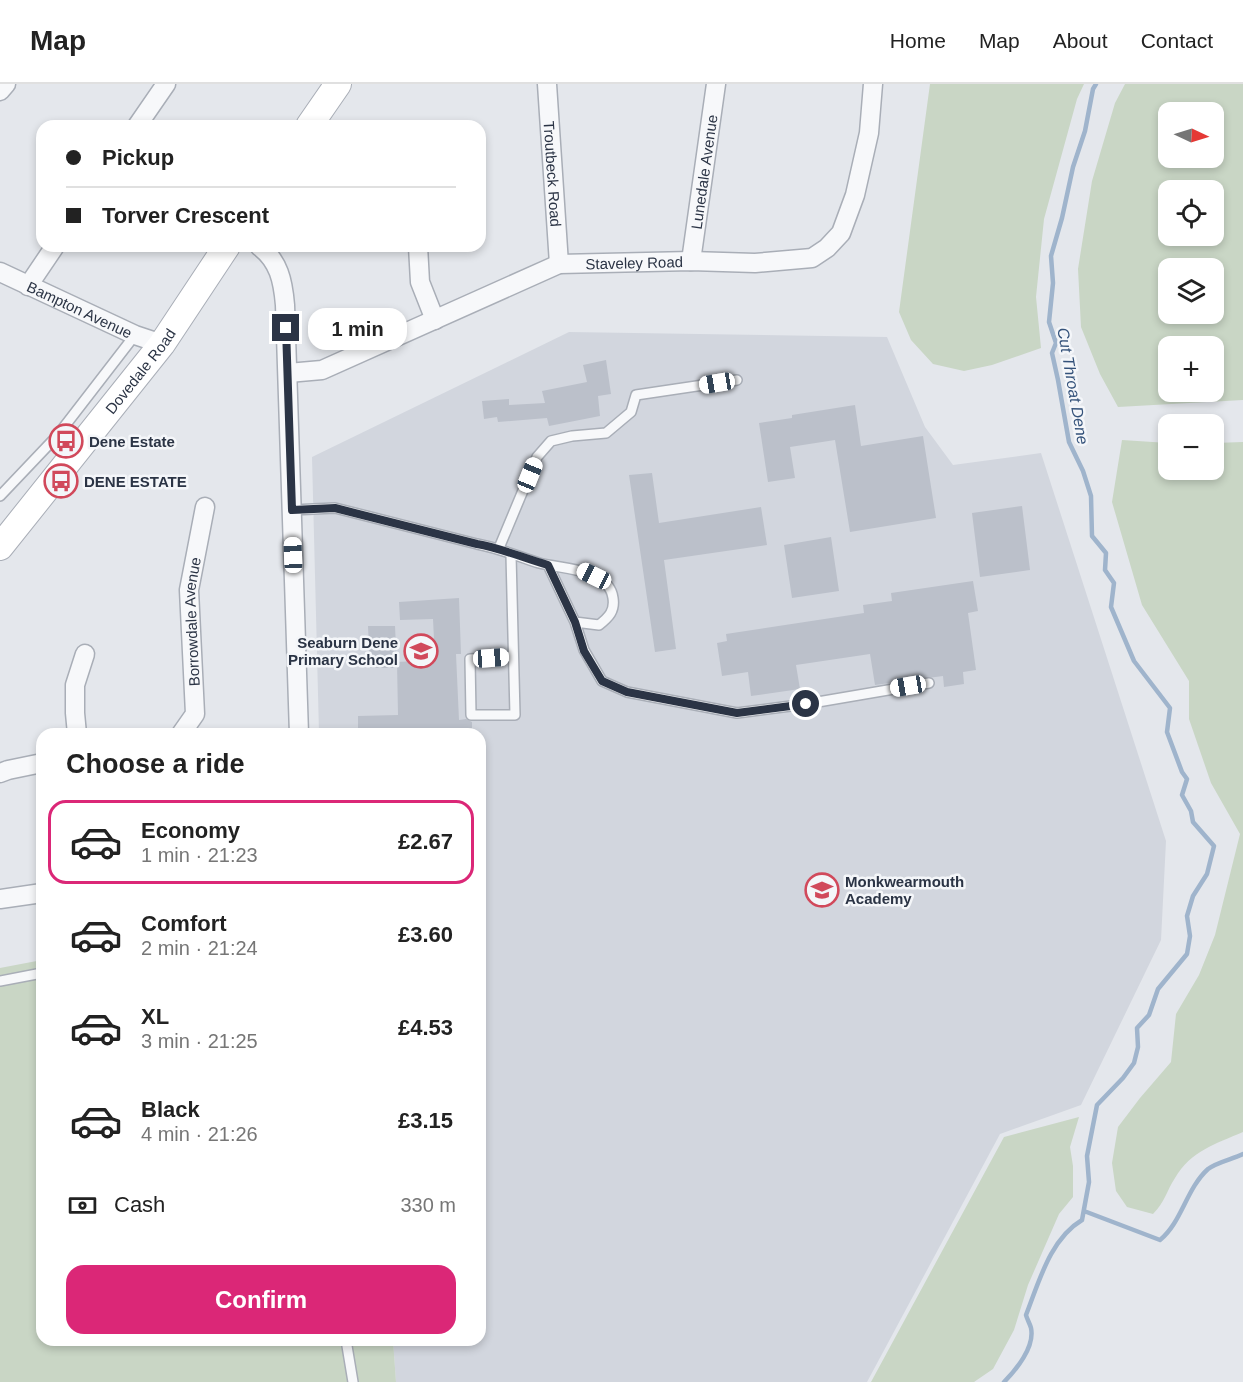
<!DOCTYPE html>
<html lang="en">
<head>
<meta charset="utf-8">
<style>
	body { margin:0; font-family:Helvetica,sans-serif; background:#f6f6f6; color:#222; height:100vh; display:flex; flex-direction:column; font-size:22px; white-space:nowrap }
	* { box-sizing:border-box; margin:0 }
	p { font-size:20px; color:#767676 }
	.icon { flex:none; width:33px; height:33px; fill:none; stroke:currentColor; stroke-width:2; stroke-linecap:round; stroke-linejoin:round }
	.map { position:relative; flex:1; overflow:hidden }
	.side { position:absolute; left:36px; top:644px; width:450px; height:618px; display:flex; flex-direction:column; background:#fff; border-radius:18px; box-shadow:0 3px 9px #0003 }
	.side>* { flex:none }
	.hud { position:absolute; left:36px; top:36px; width:450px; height:132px; border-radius:18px; box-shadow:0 3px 9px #0003; display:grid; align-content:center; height:132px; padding:0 30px; background:#fff }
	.needle { width:39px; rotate:94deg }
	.controls { position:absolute; left:1158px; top:18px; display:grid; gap:12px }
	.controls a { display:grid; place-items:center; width:66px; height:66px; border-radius:12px; background:#fff; box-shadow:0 3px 9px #0003; font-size:30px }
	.end { position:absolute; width:27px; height:27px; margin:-14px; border:8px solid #2b3445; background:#fff; box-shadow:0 0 0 3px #fff }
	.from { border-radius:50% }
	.bubble { position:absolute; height:42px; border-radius:18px; background:#fff; box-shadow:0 3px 9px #0003; font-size:20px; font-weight:700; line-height:42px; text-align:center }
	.car { position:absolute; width:18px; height:36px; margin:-18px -9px; border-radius:8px; box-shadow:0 0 4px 2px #0007; background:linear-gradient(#fff 24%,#345 0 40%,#fff 0 76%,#345 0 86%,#fff 0) }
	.hud b { display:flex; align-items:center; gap:21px; height:57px; font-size:22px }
	.hud b+b { border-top:2px solid #e0e0e0 }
	.hud i { width:15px; height:15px; background:#222 }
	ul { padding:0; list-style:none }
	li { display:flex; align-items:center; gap:18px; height:84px; margin:0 12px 9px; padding:0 18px; border:3px solid transparent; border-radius:18px }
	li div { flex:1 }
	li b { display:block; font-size:22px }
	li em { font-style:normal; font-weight:700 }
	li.selected { border-color:#db2777 }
	li>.icon { width:54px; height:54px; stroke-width:1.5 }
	h2 { padding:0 30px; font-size:27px; line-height:72px }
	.pay { display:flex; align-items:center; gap:15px; height:66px; padding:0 30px; font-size:22px }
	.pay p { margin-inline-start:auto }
	.primary-button { display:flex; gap:12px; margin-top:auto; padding:12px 30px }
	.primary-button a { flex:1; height:69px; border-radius:18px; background:#db2777; color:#fff; font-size:24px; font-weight:700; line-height:69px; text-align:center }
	header { display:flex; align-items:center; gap:36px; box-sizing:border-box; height:84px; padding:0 30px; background:#fff; border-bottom:2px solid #e0e0e0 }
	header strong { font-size:28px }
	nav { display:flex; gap:33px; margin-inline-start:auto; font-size:21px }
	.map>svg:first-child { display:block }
</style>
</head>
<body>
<header>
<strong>Map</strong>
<nav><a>Home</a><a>Map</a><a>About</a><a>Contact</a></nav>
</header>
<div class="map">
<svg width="1243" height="1298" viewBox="0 0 1243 1298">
	<rect width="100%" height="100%" fill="#e4e7ec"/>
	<path fill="#d2d6de" d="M 569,248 L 887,253 L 925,343 L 953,381 L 1041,369 L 1166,757 L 1161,856 L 1081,1021 L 1000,1050 L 867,1298 L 396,1298 L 393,1256 L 480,1256 L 480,650 L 319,649 L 312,373 Z"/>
	<path fill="#c9d6c5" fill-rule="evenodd" d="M 930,0 L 1084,0 L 1077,15 L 1044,135 L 1036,213 L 1041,264 L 992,281 L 964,287 L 933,280 L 911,256 L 899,228 Z
		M 1125,0 L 1243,0 L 1243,316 L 1118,323 L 1100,290 L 1081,243 L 1078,185 L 1092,97 L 1115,19 ZM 1168,28 L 1214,28 L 1214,74 L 1168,74 ZM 1168,106 L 1214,106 L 1214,152 L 1168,152 ZM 1168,184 L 1214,184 L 1214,230 L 1168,230 ZM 1168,262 L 1214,262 L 1214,308 L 1168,308 Z
		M 1122,356 L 1168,359 L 1168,386 L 1214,386 L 1214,359 L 1243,358 L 1243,1048 C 1215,1060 1191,1067 1175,1094 C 1166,1108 1165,1118 1153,1130 L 1127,1123 L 1116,1107 L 1112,1079 L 1118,1043 L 1140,1014 L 1171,978 L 1176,930 L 1199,891 L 1215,851 L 1240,750 L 1211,699 L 1189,635 L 1189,597 L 1142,521 L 1112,418 Z
		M 42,876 L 42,1256 L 393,1256 L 396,1298 L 0,1298 L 0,884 Z
		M 1079,1033 L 1070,1063 L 1073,1082 L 1073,1113 L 1059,1130 L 1028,1201 L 1014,1246 L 993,1285 L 974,1298 L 871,1298 L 1004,1053 Z"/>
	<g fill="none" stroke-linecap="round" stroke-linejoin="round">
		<path stroke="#9fb4cc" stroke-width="4.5" d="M 1084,1127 L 1160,1156 C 1182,1138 1186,1105 1208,1085 C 1217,1078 1233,1075 1243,1070
			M 1004,1298 C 1016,1286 1035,1263 1031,1244 C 1030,1240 1027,1235 1026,1231 C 1039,1198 1050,1155 1082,1136 L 1089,1098 L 1087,1072 L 1097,1021 L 1123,994 L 1134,979 L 1138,963 L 1137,944 L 1149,931 L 1158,905 L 1187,870 L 1190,852 L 1187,832 L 1193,812 L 1207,790 L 1214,762 L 1193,738 L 1191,727 L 1182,711 L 1187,695 L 1182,688 L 1167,648 L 1170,624 L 1134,577 L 1111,523 L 1114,499 L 1105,486 L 1106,469 L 1092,452 L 1091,412 L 1083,387 L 1069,358 L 1058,296 L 1052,269 L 1056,259 L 1049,238 L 1053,199 L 1051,172 L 1062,134 L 1073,83 L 1085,47 L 1093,5 L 1096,0"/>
	</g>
	<path fill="#bbc0ca" d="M 606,276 L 611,310 L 598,312 L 600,332 L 549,342 L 547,334 L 498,338 L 497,333 L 484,335 L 482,317 L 509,315 L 509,321 L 545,319 L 542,307 L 587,298 L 583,281 Z
		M 855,321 L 861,362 L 923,352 L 936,434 L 850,448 L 835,356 L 790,363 L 795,394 L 768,398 L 759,339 L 792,334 L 792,331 Z
		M 652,389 L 659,439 L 761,423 L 767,461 L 664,476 L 676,565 L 655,568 L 629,391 Z
		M 1022,422 L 1030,486 L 980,493 L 972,429 Z
		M 831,453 L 839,507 L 792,514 L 784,461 Z
		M 973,497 L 978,527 L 968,529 L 976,586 L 963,588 L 964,600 L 944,603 L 943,592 L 875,601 L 870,570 L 796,581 L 800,605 L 751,612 L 748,588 L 722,592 L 717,559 L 727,557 L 726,550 L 864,529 L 863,521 L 892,517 L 891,509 Z
		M 459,514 L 461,570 L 456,570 L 459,636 L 466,635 L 472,638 L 472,650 L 437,650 L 437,646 L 401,647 L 401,650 L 358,650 L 358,632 L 398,631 L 397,578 L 435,576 L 433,535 L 400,536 L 399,518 Z
		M 368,542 L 395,542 L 397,584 L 370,584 Z"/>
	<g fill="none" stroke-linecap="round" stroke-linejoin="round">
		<g stroke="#a9aeb7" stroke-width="12">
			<path id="lane" d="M 0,412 L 57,352 L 135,251
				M 292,426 L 335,424 L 477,460 C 499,464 517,472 539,479 C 561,485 609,484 613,514 C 615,527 609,533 599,541 L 575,538
				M 499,464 L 537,373 L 551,357 L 572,352 L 606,349 L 631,328 L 636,311 L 737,296
				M 511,471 L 515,631 L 471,631 L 470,575 L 512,572
				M 548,481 L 575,538 L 584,566 L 602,597 L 627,608 L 737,629 L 806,620 L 929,599
				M 0,897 L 42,889
				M 346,1256 L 353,1298"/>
		</g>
		<g stroke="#a9aeb7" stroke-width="21">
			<g id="street">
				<path id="s1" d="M 547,0 L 559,180"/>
				<path d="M 0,7 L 6,0"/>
				<path d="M 137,42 L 166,0"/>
				<path d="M 259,162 C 279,177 283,197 285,221 L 299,650"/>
				<path d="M 418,162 L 420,198 L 435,236"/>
				<path id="s2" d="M 691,177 L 716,0"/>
				<path id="s3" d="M 0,188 L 135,251 L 162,260"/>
				<path d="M 28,202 L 55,162"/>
				<path id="s4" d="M 288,289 L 322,286 L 559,180 L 691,177 L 755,179 L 812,174 L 827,164 L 841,149 L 855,111 L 869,49 L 873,0"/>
				<path d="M 77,650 L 75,629 L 75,601 L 85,570"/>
				<path id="s5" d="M 181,650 L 195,630 L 189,506 L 205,423"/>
				<path d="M 0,689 L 8,686 L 42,679"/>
				<path d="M 0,815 L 42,809"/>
			</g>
		</g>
		<g stroke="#a9aeb7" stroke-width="28">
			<g id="secondary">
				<path d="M 309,42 L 338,0"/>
				<path id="s6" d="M 0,463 L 162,260 L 227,162"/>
			</g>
		</g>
		<use href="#lane" stroke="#f7f8fa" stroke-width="9"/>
		<use href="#street" stroke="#f7f8fa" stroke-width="18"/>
		<use href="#secondary" stroke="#fff" stroke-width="26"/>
	</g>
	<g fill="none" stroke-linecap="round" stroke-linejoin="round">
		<path stroke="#2b3445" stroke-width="8" d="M 286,244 L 292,426 L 335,424 L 477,460 C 501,464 523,474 548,481 L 575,538 L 584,567 L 602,597 L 627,608 L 737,629 L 806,620"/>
	</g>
	<defs>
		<g id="bus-ring" transform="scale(1.725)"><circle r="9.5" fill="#f4f6f9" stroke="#d1495b" stroke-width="1.5"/><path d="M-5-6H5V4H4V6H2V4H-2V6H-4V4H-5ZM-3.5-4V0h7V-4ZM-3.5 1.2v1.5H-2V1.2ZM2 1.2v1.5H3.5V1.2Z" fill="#d1495b"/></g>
		<g id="school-ring" transform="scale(1.725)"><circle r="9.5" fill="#f4f6f9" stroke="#d1495b" stroke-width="1.5"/><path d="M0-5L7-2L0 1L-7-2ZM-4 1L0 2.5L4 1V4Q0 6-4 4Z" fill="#d1495b"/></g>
	</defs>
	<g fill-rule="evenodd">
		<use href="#bus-ring" x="66" y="357"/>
		<use href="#bus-ring" x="61" y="397"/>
		<use href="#school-ring" x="421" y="567"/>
		<use href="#school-ring" x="822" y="806"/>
	</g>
	<g text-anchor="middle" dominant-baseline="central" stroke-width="5" stroke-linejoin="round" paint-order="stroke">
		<g font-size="15" fill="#2b3445" stroke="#f4f6f9">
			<text stroke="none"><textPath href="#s2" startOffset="90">Lunedale Avenue</textPath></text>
			<text stroke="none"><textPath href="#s1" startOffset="90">Troutbeck Road</textPath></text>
			<text stroke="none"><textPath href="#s4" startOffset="369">Staveley Road</textPath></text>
			<text stroke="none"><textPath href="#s3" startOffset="88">Bampton Avenue</textPath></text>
			<text stroke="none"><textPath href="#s6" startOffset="225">Dovedale Road</textPath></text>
			<text stroke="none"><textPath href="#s5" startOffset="117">Borrowdale Avenue</textPath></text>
		</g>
		<g font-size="15" font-weight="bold" fill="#2b3445" stroke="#f4f6f9" text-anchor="start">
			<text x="89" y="357">Dene Estate</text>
			<text x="84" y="397">DENE ESTATE</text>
			<text x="398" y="558" text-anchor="end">Seaburn Dene<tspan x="398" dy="17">Primary School</tspan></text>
			<text x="845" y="797">Monkwearmouth<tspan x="845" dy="17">Academy</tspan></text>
		</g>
		<g font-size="16" font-style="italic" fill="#34527a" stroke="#f4f6f9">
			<text transform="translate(1073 302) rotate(80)">Cut Throat Dene</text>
		</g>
	</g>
</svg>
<div class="controls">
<a><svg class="needle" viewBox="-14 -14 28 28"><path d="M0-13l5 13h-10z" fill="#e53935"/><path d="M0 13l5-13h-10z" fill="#767676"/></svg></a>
<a><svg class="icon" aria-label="locate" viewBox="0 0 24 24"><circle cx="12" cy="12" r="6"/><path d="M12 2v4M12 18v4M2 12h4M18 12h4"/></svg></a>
<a><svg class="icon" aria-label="layers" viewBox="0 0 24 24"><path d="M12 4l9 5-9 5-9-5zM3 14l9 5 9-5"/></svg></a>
<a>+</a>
<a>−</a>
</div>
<i class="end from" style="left:806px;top:620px"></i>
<i class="end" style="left:286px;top:244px"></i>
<div class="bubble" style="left:308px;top:224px;width:99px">1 min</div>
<i class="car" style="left:717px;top:299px;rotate:261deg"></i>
<i class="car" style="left:530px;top:391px;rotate:22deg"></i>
<i class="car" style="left:293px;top:471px;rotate:358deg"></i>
<i class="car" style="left:594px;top:492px;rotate:296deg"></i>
<i class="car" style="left:491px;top:574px;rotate:86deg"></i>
<i class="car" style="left:908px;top:602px;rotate:260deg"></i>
<div class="hud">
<b><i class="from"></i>Pickup</b>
<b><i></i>Torver Crescent</b>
</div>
<section class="side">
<h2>Choose a ride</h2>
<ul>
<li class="selected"><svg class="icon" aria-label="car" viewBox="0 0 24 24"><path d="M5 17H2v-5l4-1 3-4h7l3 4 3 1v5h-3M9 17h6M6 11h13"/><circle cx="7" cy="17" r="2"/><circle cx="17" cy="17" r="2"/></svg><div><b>Economy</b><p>1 min · 21:23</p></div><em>£2.67</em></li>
<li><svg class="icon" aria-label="car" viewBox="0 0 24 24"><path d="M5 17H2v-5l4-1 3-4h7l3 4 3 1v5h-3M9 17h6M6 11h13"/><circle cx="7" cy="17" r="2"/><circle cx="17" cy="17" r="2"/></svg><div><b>Comfort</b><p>2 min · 21:24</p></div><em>£3.60</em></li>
<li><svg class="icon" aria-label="car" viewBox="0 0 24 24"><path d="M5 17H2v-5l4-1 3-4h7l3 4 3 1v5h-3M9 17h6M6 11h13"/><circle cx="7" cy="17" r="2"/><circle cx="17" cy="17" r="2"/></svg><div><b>XL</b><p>3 min · 21:25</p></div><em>£4.53</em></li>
<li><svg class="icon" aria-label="car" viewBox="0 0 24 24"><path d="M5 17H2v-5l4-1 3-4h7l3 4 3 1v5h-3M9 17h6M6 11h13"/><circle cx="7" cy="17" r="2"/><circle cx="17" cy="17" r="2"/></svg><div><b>Black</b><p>4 min · 21:26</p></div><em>£3.15</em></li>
</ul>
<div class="pay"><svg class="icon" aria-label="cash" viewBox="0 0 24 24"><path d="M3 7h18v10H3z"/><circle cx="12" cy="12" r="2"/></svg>Cash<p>330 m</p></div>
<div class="primary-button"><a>Confirm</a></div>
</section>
</div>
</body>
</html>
